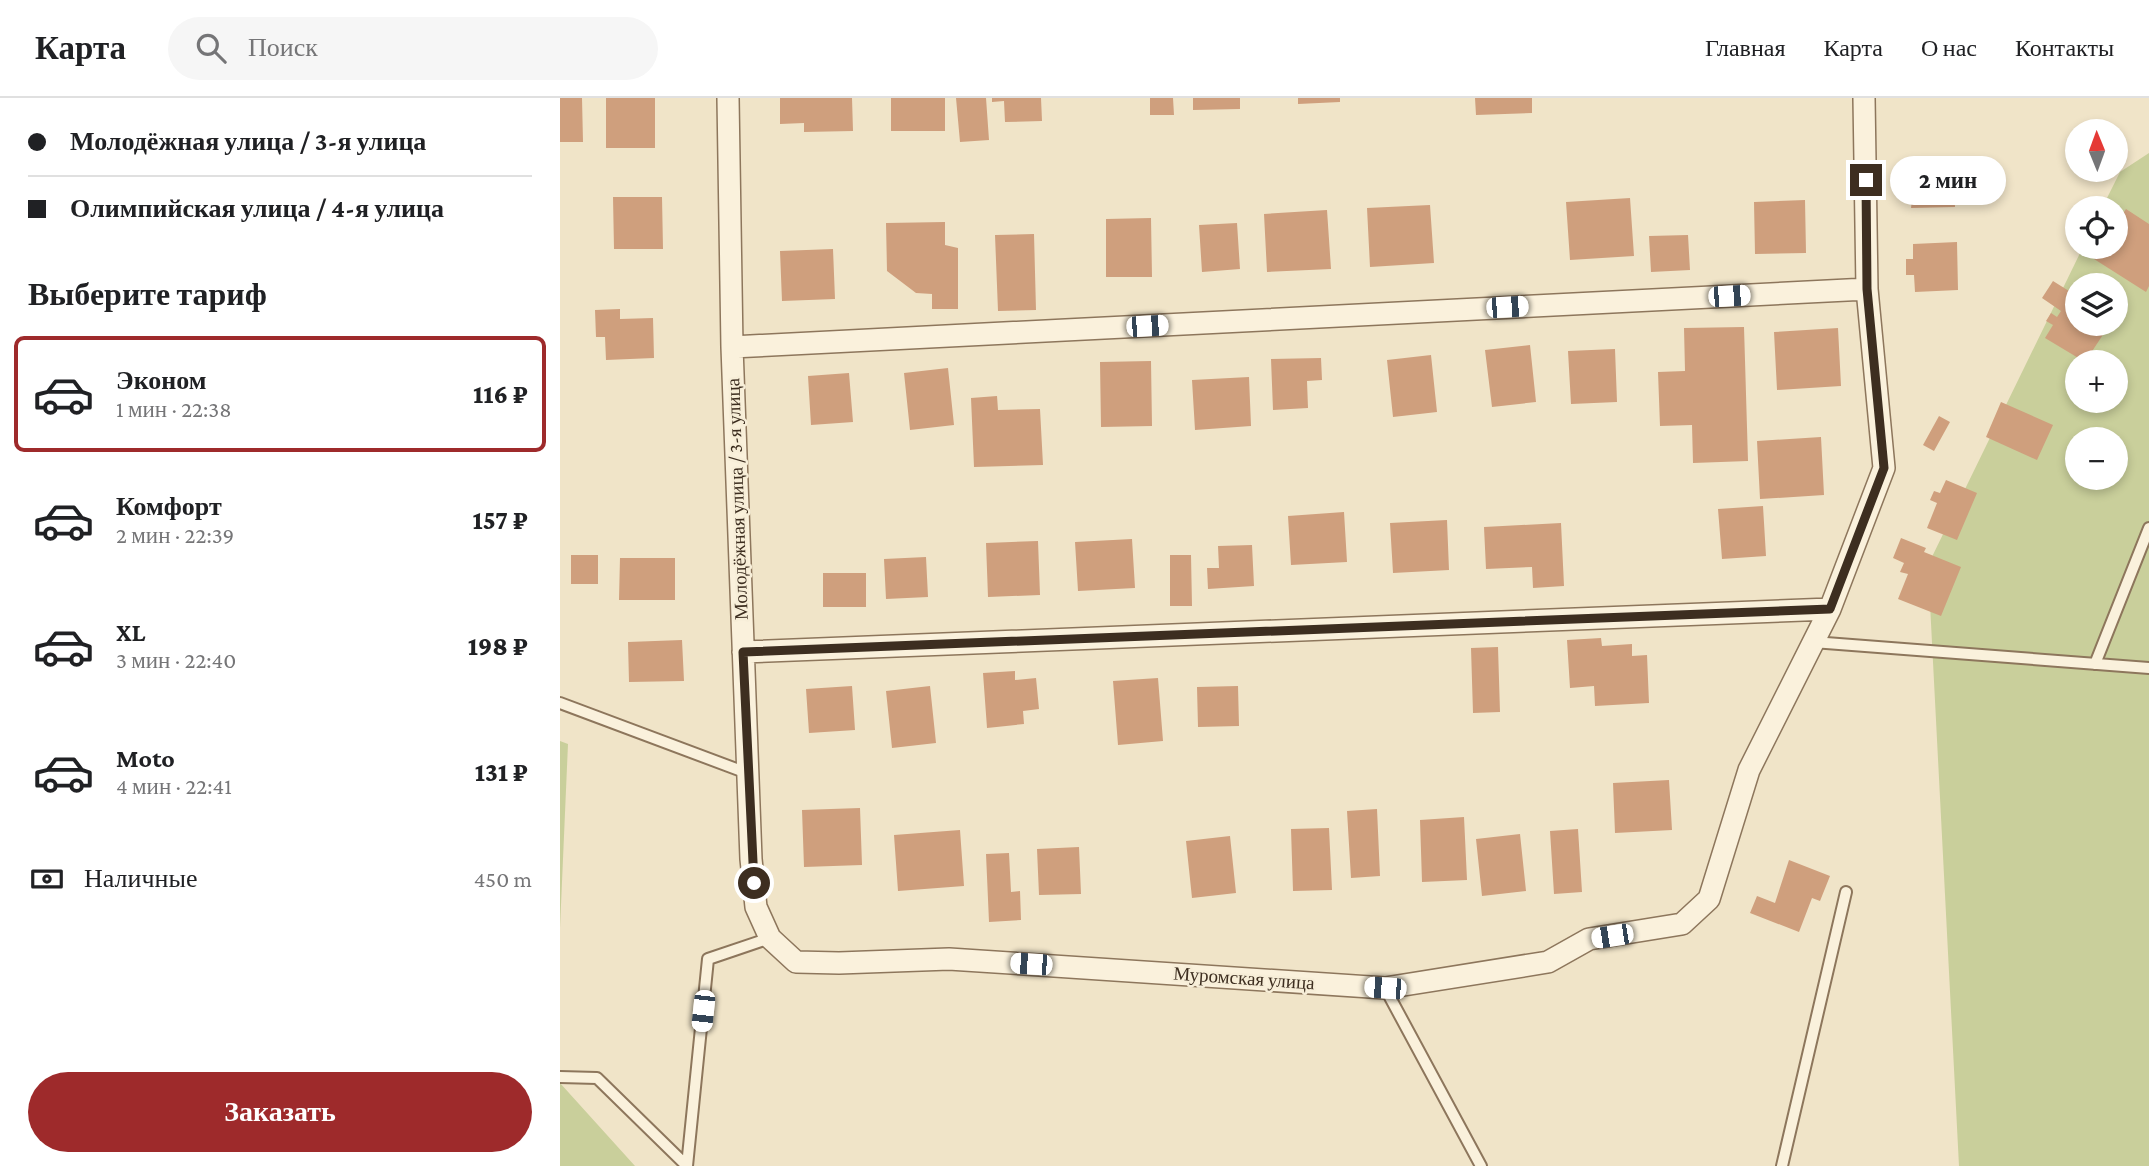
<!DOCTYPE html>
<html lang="ru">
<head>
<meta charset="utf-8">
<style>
	body { margin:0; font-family:"Crimson Pro",serif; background:#f6f6f6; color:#202124; height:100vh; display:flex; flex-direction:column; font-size:26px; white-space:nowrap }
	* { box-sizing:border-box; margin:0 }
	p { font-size:23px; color:#757577 }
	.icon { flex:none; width:38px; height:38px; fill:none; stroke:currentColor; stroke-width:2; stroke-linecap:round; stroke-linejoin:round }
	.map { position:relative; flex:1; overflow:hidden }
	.panel { display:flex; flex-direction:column; background:#fff; width:560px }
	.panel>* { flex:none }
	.top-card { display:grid; align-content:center; height:154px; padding:0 28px; background:#fff }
	.needle { width:46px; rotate:359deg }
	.fabs { position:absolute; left:1505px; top:21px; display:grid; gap:14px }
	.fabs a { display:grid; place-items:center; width:63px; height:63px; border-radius:50%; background:#fff; box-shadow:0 4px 10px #0003; font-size:35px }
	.end { position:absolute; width:32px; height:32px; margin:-16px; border:9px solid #3d2e20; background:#fff; box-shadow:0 0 0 4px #fff }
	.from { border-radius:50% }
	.bubble { position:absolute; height:49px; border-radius:24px; background:#fff; box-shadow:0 4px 10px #0003; font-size:23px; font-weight:800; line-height:49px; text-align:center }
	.car { position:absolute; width:21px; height:42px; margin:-21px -10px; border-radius:9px; box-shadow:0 0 5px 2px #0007; background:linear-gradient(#fff 24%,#345 0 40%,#fff 0 76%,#345 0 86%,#fff 0) }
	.top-card b { display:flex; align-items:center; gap:24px; height:66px; font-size:26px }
	.top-card b+b { border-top:2px solid #e0e0e0 }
	.top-card i { width:18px; height:18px; background:#202124 }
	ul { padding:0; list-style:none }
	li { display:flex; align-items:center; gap:21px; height:116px; margin:0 14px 10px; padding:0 14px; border:4px solid transparent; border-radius:10px }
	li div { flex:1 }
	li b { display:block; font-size:26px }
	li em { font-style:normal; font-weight:800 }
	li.on { border-color:#9e2a2b }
	li>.icon { width:63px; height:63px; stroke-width:1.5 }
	h2 { padding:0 28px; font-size:32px; line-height:84px }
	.pay { display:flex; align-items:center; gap:18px; height:77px; padding:0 28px; font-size:26px }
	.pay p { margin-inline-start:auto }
	.primary-button { display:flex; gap:14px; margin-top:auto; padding:14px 28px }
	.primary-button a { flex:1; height:80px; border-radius:42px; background:#9e2a2b; color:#fff; font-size:28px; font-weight:800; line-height:80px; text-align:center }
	header { display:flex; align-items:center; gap:42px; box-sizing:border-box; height:98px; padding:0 35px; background:#fff; border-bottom:2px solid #e0e0e0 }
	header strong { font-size:33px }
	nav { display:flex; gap:38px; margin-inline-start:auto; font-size:24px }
	.search { width:490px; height:63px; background:#f6f6f6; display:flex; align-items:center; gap:18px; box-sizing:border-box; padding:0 24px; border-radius:38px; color:#757577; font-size:26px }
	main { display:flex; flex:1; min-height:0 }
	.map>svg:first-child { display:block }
</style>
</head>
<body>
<header>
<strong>Карта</strong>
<div class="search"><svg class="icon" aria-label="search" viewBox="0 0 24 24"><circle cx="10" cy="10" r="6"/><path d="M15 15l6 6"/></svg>Поиск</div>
<nav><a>Главная</a><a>Карта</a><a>О нас</a><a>Контакты</a></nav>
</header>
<main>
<section class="panel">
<div class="top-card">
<b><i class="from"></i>Молодёжная улица / 3-я улица</b>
<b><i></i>Олимпийская улица / 4-я улица</b>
</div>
<h2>Выберите тариф</h2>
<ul>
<li class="on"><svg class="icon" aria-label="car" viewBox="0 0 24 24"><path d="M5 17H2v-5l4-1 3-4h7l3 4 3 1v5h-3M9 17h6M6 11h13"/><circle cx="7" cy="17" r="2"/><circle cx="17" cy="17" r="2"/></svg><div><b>Эконом</b><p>1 мин · 22:38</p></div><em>116 ₽</em></li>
<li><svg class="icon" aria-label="car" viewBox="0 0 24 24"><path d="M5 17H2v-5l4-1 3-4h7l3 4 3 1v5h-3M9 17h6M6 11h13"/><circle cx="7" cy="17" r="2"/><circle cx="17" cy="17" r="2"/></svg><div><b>Комфорт</b><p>2 мин · 22:39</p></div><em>157 ₽</em></li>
<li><svg class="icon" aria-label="car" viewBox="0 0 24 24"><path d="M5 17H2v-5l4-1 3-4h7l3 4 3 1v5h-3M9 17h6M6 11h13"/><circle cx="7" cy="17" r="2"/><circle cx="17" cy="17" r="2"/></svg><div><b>XL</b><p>3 мин · 22:40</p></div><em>198 ₽</em></li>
<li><svg class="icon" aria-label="car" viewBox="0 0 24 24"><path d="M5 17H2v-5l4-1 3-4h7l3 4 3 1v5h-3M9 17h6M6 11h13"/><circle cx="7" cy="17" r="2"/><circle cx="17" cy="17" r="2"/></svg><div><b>Moto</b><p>4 мин · 22:41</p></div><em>131 ₽</em></li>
</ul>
<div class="pay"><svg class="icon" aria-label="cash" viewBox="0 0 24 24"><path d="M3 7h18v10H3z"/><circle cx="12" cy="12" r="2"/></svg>Наличные<p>450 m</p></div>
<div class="primary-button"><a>Заказать</a></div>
</section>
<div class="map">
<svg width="1589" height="1068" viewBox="0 0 1589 1068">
	<rect width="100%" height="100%" fill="#f0e4c8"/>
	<path fill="#c9cf9b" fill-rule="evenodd" d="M 1589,55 L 1589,1068 L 1399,1068 L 1368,467 L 1523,149 L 1556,149 L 1556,110 L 1542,110 L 1560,74 ZM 1517,187 L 1556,187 L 1556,226 L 1517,226 ZM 1517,264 L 1556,264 L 1556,303 L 1517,303 ZM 1517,341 L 1556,341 L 1556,380 L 1517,380 Z
		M 0,643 L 8,646 L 0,830 Z
		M 0,985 L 75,1068 L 0,1068 Z"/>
	<path fill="#cf9f7d" d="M 0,0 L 22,0 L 23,44 L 0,44 Z
		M 46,0 L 95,0 L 95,50 L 46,50 Z
		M 220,0 L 292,0 L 293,33 L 244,34 L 244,25 L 220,26 Z
		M 331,0 L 385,0 L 385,33 L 331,33 Z
		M 396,0 L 426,0 L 429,42 L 400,44 Z
		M 432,0 L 481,0 L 482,23 L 445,24 L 444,3 L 432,4 Z
		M 590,0 L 613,0 L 614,17 L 590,17 Z
		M 633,0 L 680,0 L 680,11 L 633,12 Z
		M 738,0 L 780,0 L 780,4 L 738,6 Z
		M 915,0 L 972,0 L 972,15 L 916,17 Z
		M 1394,75 L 1395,109 L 1351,110 L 1355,76 Z
		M 53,99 L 102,99 L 103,151 L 54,151 Z
		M 1070,100 L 1074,158 L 1010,162 L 1006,104 Z
		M 1245,102 L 1246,155 L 1195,156 L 1194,104 Z
		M 870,107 L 874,165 L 810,169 L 807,110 Z
		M 1566,111 L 1589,126 L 1589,188 L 1586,194 L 1534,161 L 1542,149 L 1556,149 L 1556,126 Z
		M 767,112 L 771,171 L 707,174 L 704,116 Z
		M 591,120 L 592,179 L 546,179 L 546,121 Z
		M 385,124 L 385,147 L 398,150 L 398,211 L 372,211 L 372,196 L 356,195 L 327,173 L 326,125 Z
		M 677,125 L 680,171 L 642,174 L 639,127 Z
		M 474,136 L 476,212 L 438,213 L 435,137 Z
		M 1128,137 L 1130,172 L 1091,174 L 1089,138 Z
		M 1397,144 L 1398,192 L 1355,194 L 1354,177 L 1346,177 L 1346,161 L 1353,161 L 1353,146 Z
		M 273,151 L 275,201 L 222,203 L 220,153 Z
		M 1493,183 L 1517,198 L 1517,226 L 1550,226 L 1525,264 L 1485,240 L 1493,227 L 1486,223 L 1491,215 L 1497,219 L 1501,213 L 1482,200 Z
		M 60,211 L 60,221 L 93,220 L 94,260 L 46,262 L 45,239 L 36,239 L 35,212 Z
		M 1184,229 L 1188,363 L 1133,365 L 1132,327 L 1100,328 L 1098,274 L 1125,273 L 1124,230 Z
		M 1278,230 L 1281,288 L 1217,292 L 1214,234 Z
		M 970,247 L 976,304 L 932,309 L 925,252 Z
		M 1055,251 L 1057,304 L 1011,306 L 1008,253 Z
		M 871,257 L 877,314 L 833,319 L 827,262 Z
		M 761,260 L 762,282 L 747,283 L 748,310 L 713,312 L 711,261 Z
		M 591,263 L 592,328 L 541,329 L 540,264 Z
		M 388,270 L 394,327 L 350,332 L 344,275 Z
		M 289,275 L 293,324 L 251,327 L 248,278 Z
		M 689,279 L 691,328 L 635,332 L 632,282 Z
		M 437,298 L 438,312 L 480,311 L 483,367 L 414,369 L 411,300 Z
		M 1441,304 L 1493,327 L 1477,362 L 1426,339 Z
		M 1379,318 L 1390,324 L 1374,353 L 1363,347 Z
		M 1261,339 L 1264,397 L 1200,401 L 1197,343 Z
		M 1386,382 L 1417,395 L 1397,442 L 1367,430 L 1377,405 L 1370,402 L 1374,393 L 1380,395 Z
		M 1203,408 L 1206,458 L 1162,461 L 1158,411 Z
		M 784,414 L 787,464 L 731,467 L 728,418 Z
		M 887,422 L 889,472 L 833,475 L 830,425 Z
		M 1001,425 L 1004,488 L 973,490 L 972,469 L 926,471 L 924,429 Z
		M 1341,440 L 1366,450 L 1364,454 L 1401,469 L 1381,518 L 1338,501 L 1348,476 L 1340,474 L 1344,465 L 1333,460 Z
		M 572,441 L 575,490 L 518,493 L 515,444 Z
		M 478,443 L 480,497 L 428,499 L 426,445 Z
		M 692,447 L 694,488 L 648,491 L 647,470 L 659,470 L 658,448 Z
		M 11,457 L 38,457 L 38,486 L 11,486 Z
		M 610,457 L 631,457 L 632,508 L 610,508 Z
		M 366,459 L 368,499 L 326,501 L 324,461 Z
		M 60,460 L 115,460 L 115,502 L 59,502 Z
		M 263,475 L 306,475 L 306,509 L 263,509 Z
		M 1041,540 L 1042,548 L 1072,546 L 1072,558 L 1087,557 L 1089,605 L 1035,608 L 1034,588 L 1010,590 L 1007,542 Z
		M 122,542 L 124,583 L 69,584 L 68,544 Z
		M 938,549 L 940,614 L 913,615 L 911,550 Z
		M 455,573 L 455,582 L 476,580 L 479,611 L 463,613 L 464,626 L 427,630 L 423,575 Z
		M 598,580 L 603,643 L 558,647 L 553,583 Z
		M 292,588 L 295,632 L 249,635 L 246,591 Z
		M 370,588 L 376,645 L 332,650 L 326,593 Z
		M 678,588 L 679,628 L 638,629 L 637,589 Z
		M 1109,682 L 1112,732 L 1055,735 L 1053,685 Z
		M 300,710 L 302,767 L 244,769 L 242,712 Z
		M 817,711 L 820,778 L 791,780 L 787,713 Z
		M 904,719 L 907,782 L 862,784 L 860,722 Z
		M 769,730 L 772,792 L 733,793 L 731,731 Z
		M 1018,731 L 1022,794 L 994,796 L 990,733 Z
		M 400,732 L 404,788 L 338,793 L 334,737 Z
		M 960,736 L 966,793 L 922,798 L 916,741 Z
		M 670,738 L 676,795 L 632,800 L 626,743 Z
		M 519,749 L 521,796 L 479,797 L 477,751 Z
		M 449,755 L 451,794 L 460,793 L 461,822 L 429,824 L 426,756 Z
		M 1229,762 L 1270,778 L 1260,803 L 1252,800 L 1239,834 L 1190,815 L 1197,798 L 1215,805 Z"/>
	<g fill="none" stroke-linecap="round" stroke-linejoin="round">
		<g stroke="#8d765c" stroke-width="14">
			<path id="lane" d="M 1253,544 L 1589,570
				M 1535,566 L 1589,430
				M 0,605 L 187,675
				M 825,890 L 921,1068
				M 0,979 L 37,980 L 127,1068 L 148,861 L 210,840
				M 1222,1068 L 1286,794"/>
		</g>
		<g stroke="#8d765c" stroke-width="24">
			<path id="street" d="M 168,0 L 172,249 L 191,761 L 196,809 L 210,840 L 236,864 L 279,865 L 389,861 L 825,890 L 988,864 L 1029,841 L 1122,826 L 1149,801 L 1189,672 L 1270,511 L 1324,370 L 1307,191 L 1304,0
				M 172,249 L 1307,191
				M 183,554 L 1270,511"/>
		</g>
		<use href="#lane" stroke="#faf1dc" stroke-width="10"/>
		<use href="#street" stroke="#faf1dc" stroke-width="21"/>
	</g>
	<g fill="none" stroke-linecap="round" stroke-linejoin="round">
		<path stroke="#3d2e20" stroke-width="9" d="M 194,785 L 183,554 L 1270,511 L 1324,370 L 1307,191 L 1306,82"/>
	</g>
	<g text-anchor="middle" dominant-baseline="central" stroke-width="5" stroke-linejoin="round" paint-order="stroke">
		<g font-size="19" fill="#3d2e20" stroke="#f7eed8">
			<text transform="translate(177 401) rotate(-92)">Молодёжная улица / 3-я улица</text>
			<text transform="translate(684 880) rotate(4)">Муромская улица</text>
		</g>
	</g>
</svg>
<div class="fabs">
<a><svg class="needle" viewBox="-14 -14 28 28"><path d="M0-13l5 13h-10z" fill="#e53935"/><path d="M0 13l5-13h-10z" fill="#757577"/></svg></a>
<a><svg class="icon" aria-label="locate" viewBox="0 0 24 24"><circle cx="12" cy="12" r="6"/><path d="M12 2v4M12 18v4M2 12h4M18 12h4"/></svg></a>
<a><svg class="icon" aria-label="layers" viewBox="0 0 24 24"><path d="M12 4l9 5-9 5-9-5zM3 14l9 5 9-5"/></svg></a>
<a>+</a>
<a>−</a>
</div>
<i class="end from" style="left:194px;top:785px"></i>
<i class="end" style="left:1306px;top:82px"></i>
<div class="bubble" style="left:1330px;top:58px;width:116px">2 мин</div>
<i class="car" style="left:1169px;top:198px;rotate:87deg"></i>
<i class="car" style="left:947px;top:209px;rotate:87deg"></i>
<i class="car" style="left:587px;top:228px;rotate:87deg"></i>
<i class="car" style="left:1052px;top:838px;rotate:261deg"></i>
<i class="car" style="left:471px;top:866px;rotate:274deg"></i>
<i class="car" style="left:825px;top:890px;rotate:274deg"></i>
<i class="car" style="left:143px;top:913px;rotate:186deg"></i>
</div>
</main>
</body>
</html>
